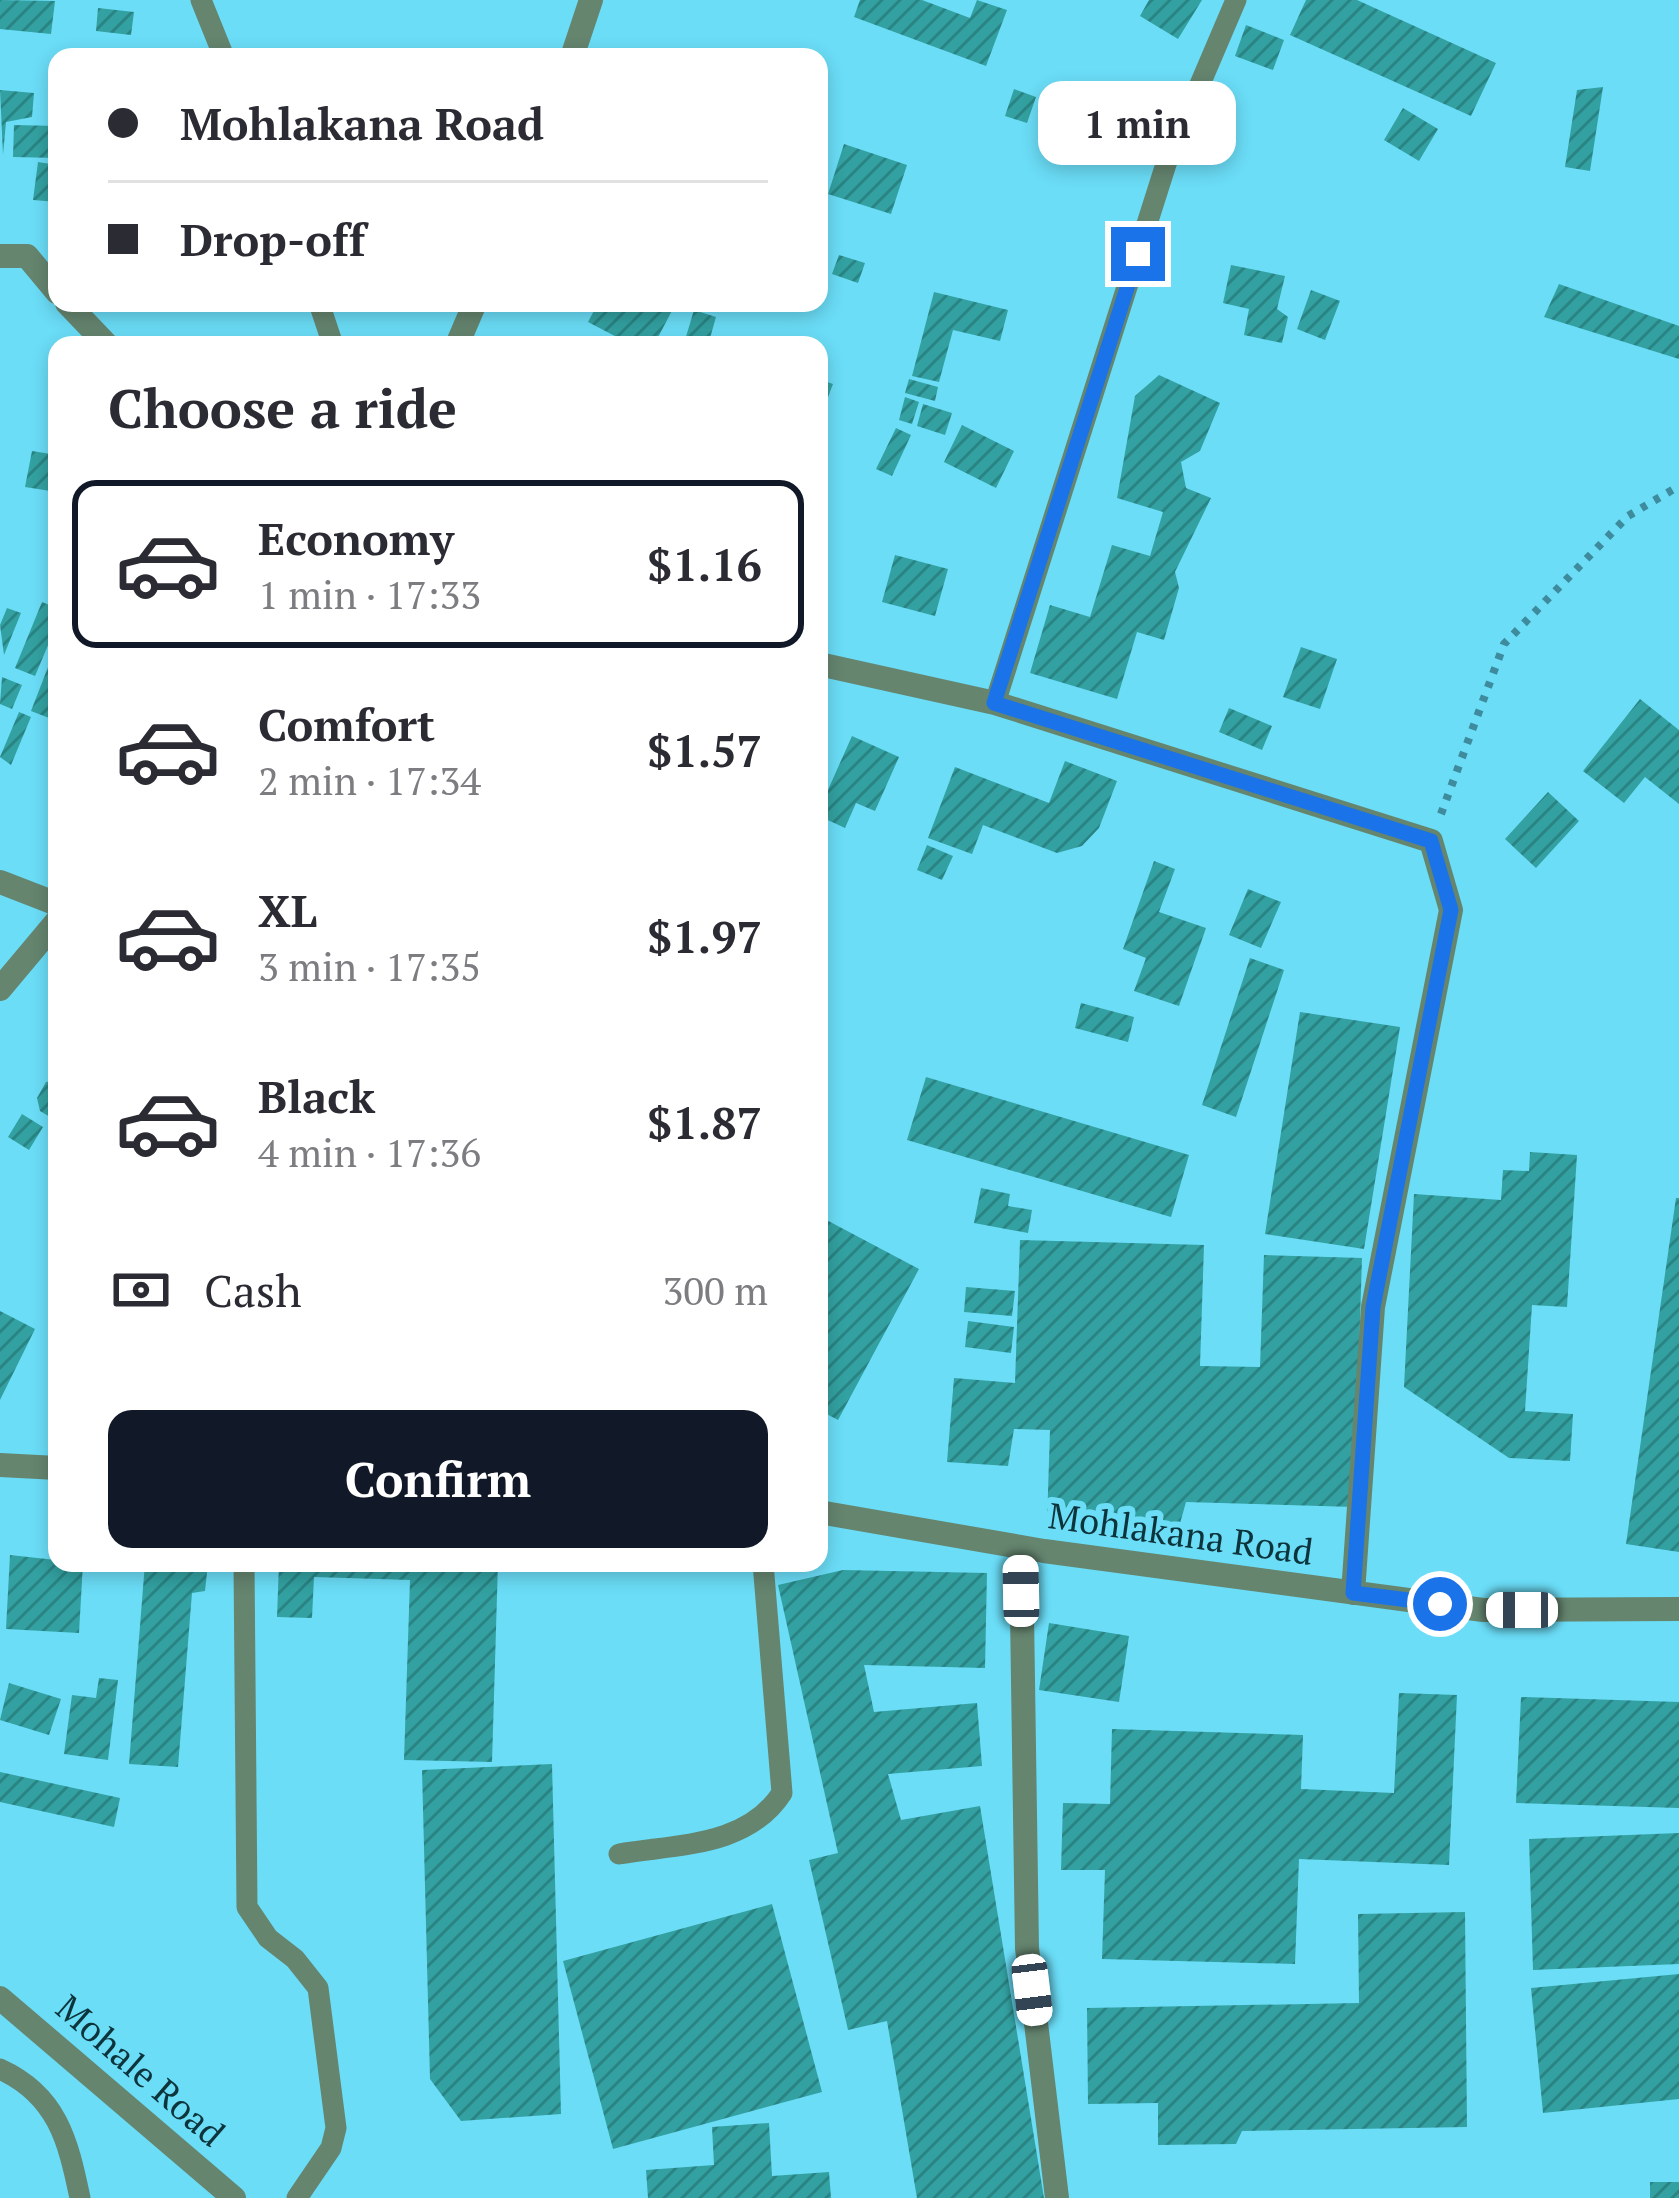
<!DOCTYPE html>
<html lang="en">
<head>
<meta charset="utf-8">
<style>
	body { margin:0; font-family:"PT Serif",serif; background:#f2f2f3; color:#2b2b33; height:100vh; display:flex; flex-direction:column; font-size:45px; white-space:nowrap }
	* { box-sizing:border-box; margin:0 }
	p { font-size:39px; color:#7c7c81 }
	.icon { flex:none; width:66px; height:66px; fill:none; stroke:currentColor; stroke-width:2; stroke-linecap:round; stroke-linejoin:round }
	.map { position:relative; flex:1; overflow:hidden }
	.drawer { position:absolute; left:48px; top:336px; width:780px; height:1236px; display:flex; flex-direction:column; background:#fff; border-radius:24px; box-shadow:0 6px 18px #0003 }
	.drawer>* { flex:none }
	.guide { position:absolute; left:48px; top:48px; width:780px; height:264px; border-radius:24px; box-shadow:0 6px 18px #0003; display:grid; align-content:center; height:264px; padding:0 60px; background:#fff }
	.end { position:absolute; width:54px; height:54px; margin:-27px; border:15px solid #1a73e8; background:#fff; box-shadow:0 0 0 6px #fff }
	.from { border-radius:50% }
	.bubble { position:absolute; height:84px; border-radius:24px; background:#fff; box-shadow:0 6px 18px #0003; font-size:39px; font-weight:600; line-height:84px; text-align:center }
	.car { position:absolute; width:36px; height:72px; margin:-36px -18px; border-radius:15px; box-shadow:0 0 9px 3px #0007; background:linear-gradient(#fff 24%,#345 0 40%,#fff 0 76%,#345 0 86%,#fff 0) }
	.guide b { display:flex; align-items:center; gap:42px; height:114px; font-size:45px }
	.guide b+b { border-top:3px solid #e1e1e2 }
	.guide i { width:30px; height:30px; background:#2b2b33 }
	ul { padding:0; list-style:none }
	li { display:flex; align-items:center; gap:36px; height:168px; margin:0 24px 18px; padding:0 36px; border:6px solid transparent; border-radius:24px }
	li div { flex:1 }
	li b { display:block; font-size:45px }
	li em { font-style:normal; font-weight:600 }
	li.current { border-color:#111827 }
	li>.icon { width:108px; height:108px; stroke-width:1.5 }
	h2 { padding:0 60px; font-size:54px; line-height:144px }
	.pay { display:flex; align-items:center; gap:30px; height:132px; padding:0 60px; font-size:45px }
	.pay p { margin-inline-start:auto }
	.action { display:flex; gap:24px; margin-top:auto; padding:24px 60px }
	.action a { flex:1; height:138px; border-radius:24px; background:#111827; color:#fff; font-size:48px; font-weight:600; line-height:138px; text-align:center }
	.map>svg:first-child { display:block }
</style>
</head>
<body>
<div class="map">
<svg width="1679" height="2198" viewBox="0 0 1679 2198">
	<defs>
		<pattern id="building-hatch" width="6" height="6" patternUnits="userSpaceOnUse" patternTransform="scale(3)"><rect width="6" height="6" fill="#33a1a1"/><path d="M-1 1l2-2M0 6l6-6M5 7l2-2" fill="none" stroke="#2a8484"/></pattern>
	</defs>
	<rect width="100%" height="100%" fill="#6bddf7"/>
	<path fill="url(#building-hatch)" d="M 0,0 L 55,1 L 51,34 L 0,29 Z
		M 860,0 L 922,0 L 970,18 L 977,0 L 1007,10 L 986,66 L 854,17 Z
		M 1149,0 L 1202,0 L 1178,39 L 1140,16 Z
		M 1306,0 L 1357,0 L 1496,63 L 1471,116 L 1290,35 Z
		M 98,8 L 134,12 L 131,35 L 96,31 Z
		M 1246,25 L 1284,40 L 1273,70 L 1235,56 Z
		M 1603,87 L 1590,171 L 1565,167 L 1577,90 Z
		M 1014,89 L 1036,97 L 1027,123 L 1005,116 Z
		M 0,90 L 34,93 L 32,117 L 6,122 L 3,155 Z
		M 1403,108 L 1438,129 L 1419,161 L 1384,140 Z
		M 14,125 L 57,126 L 57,158 L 13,157 Z
		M 844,144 L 907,165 L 891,214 L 828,194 Z
		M 38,162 L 57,165 L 57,202 L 33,200 Z
		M 839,255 L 865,263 L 858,283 L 832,274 Z
		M 1231,265 L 1285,276 L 1277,309 L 1288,317 L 1282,343 L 1244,335 L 1249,309 L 1223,303 Z
		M 1559,284 L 1679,326 L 1679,359 L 1544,317 Z
		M 1311,290 L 1340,301 L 1325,340 L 1297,329 Z
		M 934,292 L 1008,310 L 1000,341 L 953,330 L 939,382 L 912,376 Z
		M 598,303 L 676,303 L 654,345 L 632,345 L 588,322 Z
		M 694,310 L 716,317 L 708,345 L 685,340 Z
		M 1159,375 L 1220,403 L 1200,451 L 1181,462 L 1186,488 L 1211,498 L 1175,572 L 1179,588 L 1164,640 L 1137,632 L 1117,699 L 1030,673 L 1050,605 L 1090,617 L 1112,545 L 1150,556 L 1163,512 L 1117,498 L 1135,396 Z
		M 819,379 L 833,384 L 826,402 L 819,400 Z
		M 909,379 L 938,387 L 935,401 L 905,393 Z
		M 905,397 L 919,402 L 912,424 L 899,420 Z
		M 923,404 L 952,413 L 945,435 L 917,426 Z
		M 962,425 L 1014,451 L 996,488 L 944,462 Z
		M 896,428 L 911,435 L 892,476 L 876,469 Z
		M 32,451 L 57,455 L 57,492 L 25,487 Z
		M 895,555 L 948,569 L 935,616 L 882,602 Z
		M 42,602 L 57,608 L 57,624 L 35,676 L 15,668 Z
		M 7,608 L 21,613 L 4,655 L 0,625 Z
		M 57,644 L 57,721 L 31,711 Z
		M 1301,647 L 1337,659 L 1320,709 L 1283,697 Z
		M 2,677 L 22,685 L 12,709 L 0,704 Z
		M 1640,699 L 1679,730 L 1679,804 L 1645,777 L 1624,803 L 1583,771 Z
		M 1229,708 L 1272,726 L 1262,750 L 1219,732 Z
		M 19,712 L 31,717 L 11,765 L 0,757 Z
		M 852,736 L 899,757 L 875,811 L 856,803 L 845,828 L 819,816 L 819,810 Z
		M 1065,761 L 1117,781 L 1099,828 L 1082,846 L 1057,853 L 983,825 L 972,854 L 928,838 L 955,767 L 1049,803 Z
		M 1548,792 L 1579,821 L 1536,868 L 1505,839 Z
		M 927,845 L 953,856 L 942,880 L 917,870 Z
		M 1154,861 L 1175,869 L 1159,912 L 1206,928 L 1179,1006 L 1134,991 L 1146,958 L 1123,949 Z
		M 1248,889 L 1281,902 L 1261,948 L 1229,935 Z
		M 1250,958 L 1284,970 L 1236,1117 L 1202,1105 Z
		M 1081,1003 L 1134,1017 L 1128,1042 L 1075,1028 Z
		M 1300,1012 L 1400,1027 L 1364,1249 L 1265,1234 Z
		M 926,1077 L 1189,1155 L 1171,1217 L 907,1140 Z
		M 57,1080 L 57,1121 L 40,1111 L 37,1098 L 46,1082 Z
		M 22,1114 L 43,1127 L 29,1150 L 8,1137 Z
		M 1530,1152 L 1577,1155 L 1567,1307 L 1532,1305 L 1525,1411 L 1573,1414 L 1570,1461 L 1509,1458 L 1404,1387 L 1414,1194 L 1501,1200 L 1503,1170 L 1529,1171 Z
		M 981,1188 L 1010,1194 L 1008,1206 L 1032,1210 L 1028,1233 L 974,1223 Z
		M 1676,1198 L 1679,1198 L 1679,1552 L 1626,1544 Z
		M 819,1216 L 919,1269 L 838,1420 L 819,1410 Z
		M 1020,1240 L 1204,1245 L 1200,1366 L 1260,1367 L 1264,1255 L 1362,1258 L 1354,1507 L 1186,1502 L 1179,1527 L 1047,1523 L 1050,1430 L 1014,1429 L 1008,1466 L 947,1462 L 954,1378 L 1015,1383 Z
		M 966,1287 L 1015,1291 L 1012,1316 L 964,1312 Z
		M 0,1311 L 35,1329 L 0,1400 Z
		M 968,1321 L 1014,1327 L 1011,1353 L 965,1347 Z
		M 10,1555 L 83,1563 L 79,1633 L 6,1629 Z
		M 145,1563 L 208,1563 L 205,1591 L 192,1593 L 178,1767 L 129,1764 Z
		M 279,1563 L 498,1563 L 492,1762 L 404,1760 L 410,1580 L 314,1577 L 312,1618 L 277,1617 Z
		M 843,1570 L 987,1573 L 985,1668 L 864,1665 L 874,1712 L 977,1703 L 982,1766 L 888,1774 L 901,1820 L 980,1806 L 1044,2198 L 917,2198 L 887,2021 L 848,2030 L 809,1860 L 838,1853 L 778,1585 Z
		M 1049,1623 L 1129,1636 L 1119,1702 L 1039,1690 Z
		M 99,1678 L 118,1680 L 108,1760 L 64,1754 L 72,1695 L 96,1698 Z
		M 9,1683 L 61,1699 L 49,1735 L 0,1720 Z
		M 1399,1693 L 1457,1695 L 1449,1865 L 1299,1859 L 1295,1964 L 1102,1959 L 1105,1870 L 1061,1870 L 1063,1803 L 1110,1804 L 1112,1729 L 1303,1735 L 1301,1789 L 1394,1793 Z
		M 1521,1697 L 1679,1702 L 1679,1808 L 1516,1803 Z
		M 552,1764 L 561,2114 L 461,2121 L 430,2079 L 422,1770 Z
		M 0,1772 L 120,1798 L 114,1827 L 0,1802 Z
		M 1679,1833 L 1679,1964 L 1533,1970 L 1529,1839 Z
		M 772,1904 L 822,2092 L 613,2149 L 563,1961 Z
		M 1465,1912 L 1467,2127 L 1242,2131 L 1236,2144 L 1158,2145 L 1158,2103 L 1088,2104 L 1087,2008 L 1359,2003 L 1358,1914 Z
		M 1679,1974 L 1679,2099 L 1543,2113 L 1531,1988 Z
		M 769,2123 L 772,2176 L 829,2172 L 831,2198 L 648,2198 L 646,2170 L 714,2165 L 712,2127 Z
		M 1650,2182 L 1679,2182 L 1679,2198 L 1650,2198 Z"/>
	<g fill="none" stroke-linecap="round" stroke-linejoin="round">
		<path stroke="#3e8b9d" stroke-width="8" stroke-dasharray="6 9" stroke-linecap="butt" d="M 1441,814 L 1504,644 L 1628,516 L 1679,486"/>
		<path stroke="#65856f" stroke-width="21" d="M 201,0 L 224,57
			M 319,303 L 333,345
			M 995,703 L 1166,164 L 1236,0
			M 244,1563 L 247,1907 L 268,1938 L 295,1959 L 318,1988 L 336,2128 L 331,2148 L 297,2198
			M 619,1854 C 678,1844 747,1847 782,1793 L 763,1563
			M 0,2069 C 57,2095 68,2140 80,2198"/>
		<path stroke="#65856f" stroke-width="24" d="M 572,57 L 591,0
			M 0,256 L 27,256 L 57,292
			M 67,303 L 107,345
			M 457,345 L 475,303
			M 819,664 L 995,703 L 1431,841 L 1451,910 L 1373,1307 L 1353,1593
			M 0,882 L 57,904
			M 0,989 L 57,921
			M 0,1465 L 57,1468
			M 819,1512 L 1044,1551 L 1483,1610 L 1679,1609
			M 1021,1547 L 1027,1948 L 1057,2198
			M 0,1998 L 234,2198"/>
	</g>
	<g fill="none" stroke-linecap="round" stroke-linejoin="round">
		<path stroke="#1a73e8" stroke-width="15" d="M 1138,254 L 994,703 L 1431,841 L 1451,910 L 1373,1307 L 1353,1593 L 1440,1604"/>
	</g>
	<g text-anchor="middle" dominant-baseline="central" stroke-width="12" stroke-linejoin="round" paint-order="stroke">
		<g font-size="36" fill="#0d333b" stroke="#6bddf7">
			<text transform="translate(1181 1533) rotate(8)">Mohlakana Road</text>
			<text transform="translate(141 2070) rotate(41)">Mohale Road</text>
		</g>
	</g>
</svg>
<i class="end from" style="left:1440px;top:1604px"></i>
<i class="end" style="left:1138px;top:254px"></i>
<div class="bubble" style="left:1038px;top:81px;width:198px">1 min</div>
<i class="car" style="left:1021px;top:1591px;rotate:359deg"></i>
<i class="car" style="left:1522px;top:1610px;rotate:270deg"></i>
<i class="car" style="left:1032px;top:1990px;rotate:173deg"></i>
<div class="guide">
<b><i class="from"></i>Mohlakana Road</b>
<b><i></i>Drop-off</b>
</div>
<section class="drawer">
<h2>Choose a ride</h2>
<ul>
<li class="current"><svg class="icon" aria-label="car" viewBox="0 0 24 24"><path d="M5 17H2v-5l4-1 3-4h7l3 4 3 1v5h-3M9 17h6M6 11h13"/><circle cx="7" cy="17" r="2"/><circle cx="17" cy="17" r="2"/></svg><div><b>Economy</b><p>1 min · 17:33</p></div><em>$1.16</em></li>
<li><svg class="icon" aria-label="car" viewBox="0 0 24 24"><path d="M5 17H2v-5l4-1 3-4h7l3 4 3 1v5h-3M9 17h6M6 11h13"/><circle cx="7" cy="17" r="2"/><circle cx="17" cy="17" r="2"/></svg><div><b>Comfort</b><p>2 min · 17:34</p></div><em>$1.57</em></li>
<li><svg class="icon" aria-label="car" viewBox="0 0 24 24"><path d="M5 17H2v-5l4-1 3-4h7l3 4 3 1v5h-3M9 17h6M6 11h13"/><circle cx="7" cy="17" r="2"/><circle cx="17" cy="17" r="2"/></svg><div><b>XL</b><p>3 min · 17:35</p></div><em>$1.97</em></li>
<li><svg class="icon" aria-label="car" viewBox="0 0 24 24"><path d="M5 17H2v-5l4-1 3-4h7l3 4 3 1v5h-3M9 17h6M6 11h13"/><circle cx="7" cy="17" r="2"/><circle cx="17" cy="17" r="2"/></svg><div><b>Black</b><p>4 min · 17:36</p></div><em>$1.87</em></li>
</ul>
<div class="pay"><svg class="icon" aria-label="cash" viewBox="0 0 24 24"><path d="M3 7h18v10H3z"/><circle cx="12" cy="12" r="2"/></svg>Cash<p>300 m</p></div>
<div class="action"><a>Confirm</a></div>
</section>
</div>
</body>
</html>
